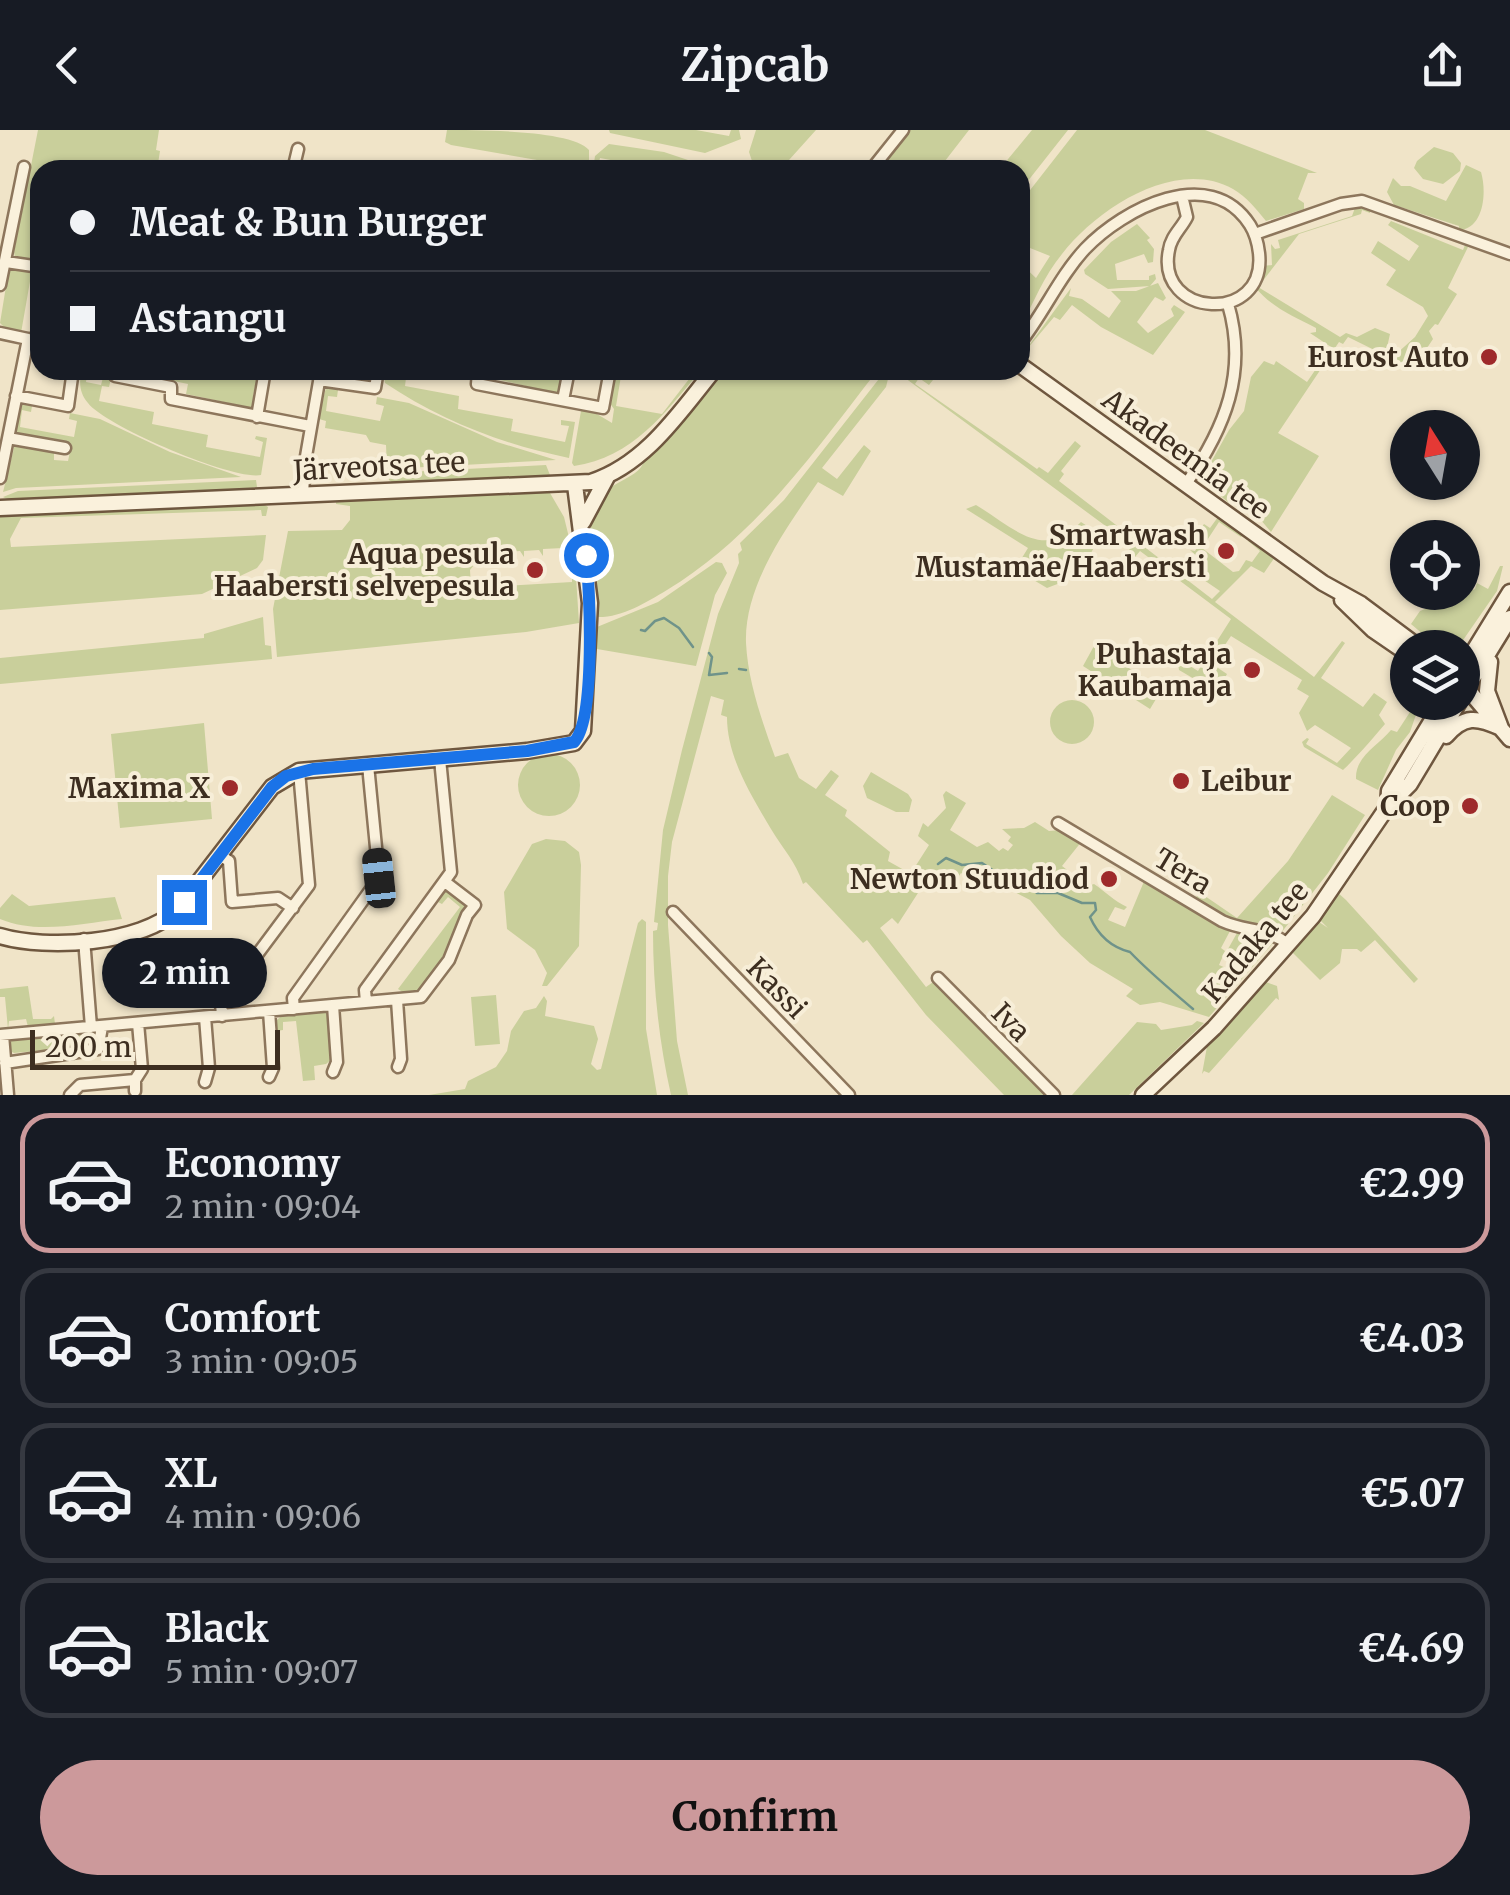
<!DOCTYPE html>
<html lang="en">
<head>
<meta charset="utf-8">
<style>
	body { margin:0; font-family:Merriweather,serif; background:#242831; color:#f1f3f6; height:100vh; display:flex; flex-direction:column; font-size:38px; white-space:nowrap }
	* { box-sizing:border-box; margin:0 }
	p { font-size:32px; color:#9ea1a6 }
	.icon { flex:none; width:55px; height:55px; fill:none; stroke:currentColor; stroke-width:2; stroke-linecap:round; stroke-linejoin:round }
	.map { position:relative; height:965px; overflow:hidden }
	.sheet { display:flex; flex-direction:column; background:#171b24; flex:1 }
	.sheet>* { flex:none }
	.guide { position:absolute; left:30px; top:30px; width:1000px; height:220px; border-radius:30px; box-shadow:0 2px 8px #0004; display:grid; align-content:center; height:220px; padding:0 40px; background:#171b24 }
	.needle { width:65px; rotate:349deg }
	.buttons { position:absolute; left:1390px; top:280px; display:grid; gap:20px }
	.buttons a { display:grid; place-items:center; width:90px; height:90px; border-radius:50%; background:#171b24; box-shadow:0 2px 8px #0004; font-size:50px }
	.scale { position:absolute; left:30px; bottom:25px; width:250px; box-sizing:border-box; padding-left:10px; border:5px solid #3d2e20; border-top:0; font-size:28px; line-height:35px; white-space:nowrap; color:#3d2e20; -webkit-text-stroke:8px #f7eed8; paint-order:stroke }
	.end { position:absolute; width:45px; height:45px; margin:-22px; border:12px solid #1a73e8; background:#fff; box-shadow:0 0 0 5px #fff }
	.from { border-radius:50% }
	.bubble { position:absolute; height:70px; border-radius:35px; background:#171b24; box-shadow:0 2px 8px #0004; font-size:32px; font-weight:700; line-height:70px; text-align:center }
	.car { position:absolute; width:30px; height:60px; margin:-30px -15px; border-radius:12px; box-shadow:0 0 8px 2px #0007; background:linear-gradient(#222 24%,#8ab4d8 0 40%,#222 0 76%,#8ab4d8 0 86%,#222 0) }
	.guide b { display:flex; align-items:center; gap:35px; height:95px; font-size:38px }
	.guide b+b { border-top:2px solid #363941 }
	.guide i { width:25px; height:25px; background:#f1f3f6 }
	ul { padding:18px 0 0; list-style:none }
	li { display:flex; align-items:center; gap:30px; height:140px; margin:0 20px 15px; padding:0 20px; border:5px solid #363941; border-radius:30px }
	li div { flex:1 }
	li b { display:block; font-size:38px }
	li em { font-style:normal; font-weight:700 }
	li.current { border-color:#cc999b }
	li>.icon { width:90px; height:90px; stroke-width:1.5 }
	.cta { display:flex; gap:20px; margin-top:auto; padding:20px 40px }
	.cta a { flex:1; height:115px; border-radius:60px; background:#cc999b; color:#111; font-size:40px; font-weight:700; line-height:115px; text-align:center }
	header { display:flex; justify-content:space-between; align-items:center; height:130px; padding:0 40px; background:#171b24; font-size:45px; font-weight:700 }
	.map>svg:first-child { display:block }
</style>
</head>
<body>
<header><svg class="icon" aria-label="back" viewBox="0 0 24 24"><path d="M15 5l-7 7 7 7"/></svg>Zipcab<svg class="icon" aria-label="share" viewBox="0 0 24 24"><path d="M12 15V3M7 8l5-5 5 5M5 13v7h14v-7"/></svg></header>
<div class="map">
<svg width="1510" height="965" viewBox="0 0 1510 965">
	<rect width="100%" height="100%" fill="#f0e4c8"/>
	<path fill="#c9cf9b" d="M 38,0 L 159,0 L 156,20 L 160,21 L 157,40 L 40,40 L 40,133 L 15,128 L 14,122 Z
		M 447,0 C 477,0 573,0 589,20 L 589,39 L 451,15 L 445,12 Z
		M 609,0 L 696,0 L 729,6 L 731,0 L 739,0 L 741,9 L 705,23 L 610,3 Z
		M 756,0 L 816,0 L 780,40 L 755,40 L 749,22 Z
		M 910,0 L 969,0 L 938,40 L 880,40 Z
		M 1032,0 L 1068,0 L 1020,61 L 1020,40 L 999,40 Z
		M 1077,0 L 1205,0 L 1317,43 L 1308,43 L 1298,69 L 1304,73 L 1304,79 L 1266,91 C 1256,79 1247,67 1233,59 C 1175,27 1097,79 1062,124 C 1044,146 1033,173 1020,199 L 1024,172 L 1020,170 L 1020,133 L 1036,148 L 1050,126 L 1020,114 L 1020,73 Z
		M 609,14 L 664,22 L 718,40 L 664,40 L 600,28 L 597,40 L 593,40 L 595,26 Z
		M 1434,17 L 1453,23 L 1461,33 L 1460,41 L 1443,54 L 1423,49 L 1414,38 L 1417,31 Z
		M 1466,35 L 1481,42 C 1487,62 1484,99 1459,100 L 1459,96 L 1394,75 L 1387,62 L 1393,48 L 1401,56 L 1410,56 L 1446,71 Z
		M 1356,75 L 1370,77 L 1370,83 L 1362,80 L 1361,84 L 1299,104 L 1258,157 L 1340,207 L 1346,203 L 1357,207 L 1375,198 L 1390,204 L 1386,222 L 1394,226 L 1415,207 L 1428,186 L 1423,177 L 1386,155 L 1396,140 L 1371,123 L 1378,111 L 1409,131 L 1419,116 L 1388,95 L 1391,91 L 1463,120 L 1465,115 L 1468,117 L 1448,158 L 1457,164 L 1438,195 L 1435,194 L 1429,201 L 1433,209 L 1413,239 L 1348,207 L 1343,214 L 1339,212 L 1278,303 L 1319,326 L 1271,402 L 1260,389 L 1260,369 L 1253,371 L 1252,383 L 1229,373 L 1201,350 L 1229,300 L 1244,281 L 1251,247 L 1264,231 L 1274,235 L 1276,231 L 1307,252 L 1331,217 L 1310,203 L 1316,202 L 1316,198 C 1293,186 1271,177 1255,157 L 1262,136 L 1272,135 L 1271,114 L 1275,119 L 1280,118 L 1278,110 L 1352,86 Z
		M 1137,94 L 1150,108 L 1147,110 L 1154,119 L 1153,132 L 1148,133 L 1144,124 L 1115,134 L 1117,150 L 1149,150 L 1149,146 L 1155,144 L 1156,149 L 1150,156 L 1108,159 L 1085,144 L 1084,140 L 1111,112 Z
		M 16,136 L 32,140 L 21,203 L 8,201 L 0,193 L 9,138 Z
		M 1158,153 L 1166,168 L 1163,171 L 1155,167 L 1137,192 L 1148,203 L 1174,186 L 1171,179 L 1174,175 L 1185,182 L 1153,225 L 1101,197 L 1072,175 L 1060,190 L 1054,187 L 1022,225 L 1071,158 L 1069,166 L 1082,169 L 1109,188 L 1121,171 L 1111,161 L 1136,161 Z
		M 105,240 L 113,240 L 109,257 L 102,256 L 99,271 L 154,282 L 152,294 L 208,305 L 206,317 L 260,327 L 263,312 L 255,309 L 256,306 L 267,308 L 261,345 C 234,351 105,296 88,273 C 80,264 79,254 81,243 L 87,244 L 86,252 L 101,255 Z
		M 156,240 L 258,240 L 253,266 L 258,267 L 256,274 L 252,278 L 186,264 L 188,254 L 154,247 Z
		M 383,240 L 407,240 L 405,256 L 459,266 L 458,279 L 513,289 L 511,301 L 565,312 L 569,296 L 561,295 L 561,290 L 575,292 L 569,328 C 504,315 440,290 385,253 Z
		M 494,240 L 561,240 L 560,250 L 563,251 L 561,259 L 555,263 L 492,248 Z
		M 614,240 L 622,240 L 616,276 L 662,284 L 696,240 L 701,240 C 666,282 632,328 574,336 L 572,333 L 581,281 L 592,281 L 612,293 L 614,279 L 609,272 Z
		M 725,240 L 877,241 C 814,322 756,406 667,460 C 645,473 622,488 596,487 C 594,447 575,390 609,359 C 621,349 640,345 644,331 Z
		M 941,240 L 929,255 L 919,248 L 915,254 L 1037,339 L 1039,337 L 1048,343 L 1075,311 L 1081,316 L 1061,341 L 1064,344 L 1059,351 L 1212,469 L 1220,461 L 1195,444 L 1203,432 L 1190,420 L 1195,421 L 1199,414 L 1193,409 L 1204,394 L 1210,398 L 1218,387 L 1243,405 L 1241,407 L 1219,392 L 1202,418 L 1233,442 L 1239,441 L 1246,430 L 1252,432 L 1260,421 L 1248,411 L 1250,410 L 1275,427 L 1264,443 L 1251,436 L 1215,472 L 1314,547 L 1342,511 L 1345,513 L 1321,548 L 1363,577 L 1374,563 L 1387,572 L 1379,585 L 1385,594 C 1375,606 1354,630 1343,640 L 1304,617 L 1302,612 L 1307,608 L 1309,609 L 1306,614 L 1337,633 L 1351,618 L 1315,595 L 1307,601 L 1299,583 L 1309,566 L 1297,559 L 1302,550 L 1231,506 L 1212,534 L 1227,544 L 1218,560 L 1213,560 L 1179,540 L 1177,528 L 1198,541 L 1231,489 L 1140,421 L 1130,433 L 1125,431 L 1130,418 L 1126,411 L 901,245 L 885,241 Z
		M 882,245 L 888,249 L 886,257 L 822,338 L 837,349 L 864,315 L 871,321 L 843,366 L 818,352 C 787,397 744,455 746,513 C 748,552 762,591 775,627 L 788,623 L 799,648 L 816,659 L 831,640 L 839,646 L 825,665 L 847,680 L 845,686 L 890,722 L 888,731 L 904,740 L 913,740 L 929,715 L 918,706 L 923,693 L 928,697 L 946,678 L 943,665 L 946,661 L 966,673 L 950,700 L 977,717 L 988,712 L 999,721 L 1003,718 L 1008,721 L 1013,715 L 1008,711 L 1011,707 L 1002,699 L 1024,698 L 1035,692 L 1049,701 L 1061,700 L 1082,711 L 1062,736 L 1088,756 L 1094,754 C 1106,762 1114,771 1127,777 L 1124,780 L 1115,777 L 1108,790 L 1125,797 L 1145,749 L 1230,801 L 1221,818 L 1225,821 L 1219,835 L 1226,838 L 1232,834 L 1234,822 L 1228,819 L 1237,803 L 1258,803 L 1274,812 L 1209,887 L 1160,872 L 1140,875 L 1126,866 L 1133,859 L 1090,833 L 1061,806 L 1030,770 L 1003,756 L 1001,758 C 988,751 985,739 969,748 L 961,743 L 948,763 L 927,749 L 898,794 L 892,788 L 880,798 L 926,857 L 936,850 L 988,908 L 1047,965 L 1004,965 L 926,885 L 867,810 L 863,813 L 806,752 L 803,754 C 796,732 783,719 771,699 C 751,665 727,627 727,587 L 721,585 L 724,570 L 711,566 L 672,712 L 668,746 L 668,795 L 677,911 L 688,965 L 671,965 C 659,912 653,856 653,801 L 657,800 L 658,793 L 654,792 L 663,700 L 682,620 L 718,484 L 739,433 L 738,424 L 742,420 L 740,413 L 784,370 Z
		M 328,257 L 338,260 L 337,267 L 328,266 L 326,281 L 380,291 L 384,276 L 376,274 L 377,267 L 409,273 L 497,312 L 556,330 L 387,339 L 386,315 L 370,312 L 366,305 L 325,298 L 326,291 L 319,289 L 325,261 Z
		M 22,274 L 32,276 L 31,282 L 22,280 L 20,297 L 74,307 L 77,291 L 69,289 L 70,283 L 100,289 L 170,322 L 241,347 L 16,358 L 3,362 L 15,314 L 54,319 L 54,330 L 68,331 L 71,317 L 14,305 Z
		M 546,335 L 550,345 L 396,355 L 389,350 L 388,343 Z
		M 256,350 L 257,357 L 228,363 C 192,365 25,380 3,367 L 18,361 Z
		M 466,362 L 550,363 L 564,387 L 573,424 L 564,425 L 563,418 L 543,419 L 543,426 L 539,420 L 524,421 L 524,427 L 520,421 L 505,422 L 502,428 L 501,422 L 485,423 L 485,429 L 478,430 L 470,440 L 471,458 L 572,452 L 572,432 L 575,431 L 579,493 L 526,502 L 277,527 L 273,479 L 288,401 L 342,400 L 350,390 L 350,376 L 336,374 L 336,370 Z
		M 258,371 L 268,377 L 266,386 L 262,386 L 261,380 L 21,388 L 10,409 L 11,417 L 266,405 L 263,430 L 257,438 L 202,464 L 0,480 L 0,385 Z
		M 976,375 C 1013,397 1043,432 1081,392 L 1101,405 L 1078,446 L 1068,440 L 1060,453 L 1047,458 L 1015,439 L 1028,418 L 966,379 Z
		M 716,432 L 722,433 L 727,443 L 715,465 L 696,536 L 597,519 L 597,497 L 658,472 Z
		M 1500,436 L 1503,436 L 1497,461 L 1459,516 L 1438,517 L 1411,494 L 1420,481 L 1475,459 L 1477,453 L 1488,459 Z
		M 263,487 L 265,515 L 271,516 L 272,529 L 0,554 L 0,528 L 204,508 L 204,504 Z
		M 1094,516 L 1162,559 L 1150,579 L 1083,536 Z
		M1050 592a22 22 0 1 1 44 0a22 22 0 1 1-44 0Z
		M 1410,573 L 1420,573 L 1410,602 L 1396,620 L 1378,660 L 1356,649 C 1355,626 1378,616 1391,600 L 1397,602 L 1412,579 Z
		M 204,593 L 212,689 L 120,698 L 111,604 Z
		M518 655a31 31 0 1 1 62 0a31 31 0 1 1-62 0Z
		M 871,642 L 908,664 L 912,670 L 909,682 L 896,682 L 867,668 L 863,656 Z
		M 1332,665 L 1365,685 L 1328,743 L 1281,803 L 1265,795 L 1237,794 L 1193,768 L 1202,764 L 1237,788 L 1288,731 Z
		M 546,709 L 565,711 L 579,722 L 581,735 L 579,816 L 547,856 L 542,856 L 547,843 L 535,820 L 507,799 L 504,762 L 532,714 Z
		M 447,759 L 464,770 L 466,776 L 451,818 L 419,861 L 404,863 L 398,859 L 460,777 L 448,767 L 442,774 L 438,772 Z
		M 1337,762 L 1346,770 L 1418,849 L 1414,853 L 1375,810 L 1361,822 L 1357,819 L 1342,819 L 1340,833 L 1320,850 L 1291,821 L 1316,790 L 1328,798 L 1318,788 Z
		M 12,764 L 29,776 L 115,767 L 122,789 C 82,793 38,805 0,789 L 0,778 Z
		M 642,789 L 646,792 L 646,899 L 657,965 L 429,965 L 465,959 L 468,951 L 496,937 L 507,921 L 511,901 L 524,881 L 536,878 L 544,866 L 547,871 L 545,886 L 594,896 L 598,909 L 591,934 L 597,940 L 601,939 L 638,793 Z
		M 1263,851 L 1277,856 L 1279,870 L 1276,868 L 1209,943 L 1204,941 L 1202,944 L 1208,911 Z
		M 28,856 L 33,889 L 28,889 L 51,889 L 54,886 L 55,894 L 28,897 L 26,889 L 9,891 L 8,899 L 5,867 L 0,867 L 0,859 Z
		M 496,865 L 500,914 L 475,916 L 471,867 Z
		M 327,881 L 330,885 L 332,929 L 326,934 L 314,936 L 315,950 L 303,951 L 296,891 L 283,892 L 283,900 L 277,901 L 276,891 L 282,885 Z
		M 1197,891 L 1204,893 L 1129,965 L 1072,965 L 1137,892 L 1156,894 L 1161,900 L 1192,895 Z
		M 95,903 L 98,908 L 91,916 L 14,923 L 8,920 L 8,910 Z"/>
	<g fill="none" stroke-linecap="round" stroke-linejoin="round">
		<path stroke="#6f938a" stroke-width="2.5" d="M 641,500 L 645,501 L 655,491 L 664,488 L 679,498 L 693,517
			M 709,523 L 712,527 L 709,545 L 727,543
			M 739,539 L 746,540
			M 938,734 L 946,728 L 962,735 L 982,733 L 994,741 L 1020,747 L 1037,763 L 1058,763 L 1082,773 L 1095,773 L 1096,780 L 1090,787 C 1098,805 1110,817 1130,822 C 1149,842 1171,860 1193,879"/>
		<g stroke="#8d765c" stroke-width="15">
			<path id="street" d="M 293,40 L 298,19
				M 871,40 L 903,0
				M 1255,104 L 1341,74 L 1362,71 L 1510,124
				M 6,132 L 40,137
				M 0,155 L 24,37
				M 0,203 L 28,209
				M 1020,213 C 1044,183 1059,147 1085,119 C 1123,79 1210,33 1250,95 C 1255,103 1258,114 1259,123 C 1267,195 1155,188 1169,120 C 1171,106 1181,99 1187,87 L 1182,66
				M 116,240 L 115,246 L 171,257 L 171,269 L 310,296
				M 471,240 L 478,242 L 477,254 L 603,278 L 610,240
				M 319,250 L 375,258 L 378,240
				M 16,266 L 68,276 L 73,240
				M 563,270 L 569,240
				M 257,287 L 265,240
				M 8,308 L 65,318
				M 0,348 L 28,209 L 40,211
				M 1186,354 C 1225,298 1248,242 1228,174
				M 303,364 L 305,332 L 321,240
				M 1058,693 L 1222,791 C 1246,802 1267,797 1289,815
				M 219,725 L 229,731 L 232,772 L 278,768 L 293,778
				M 673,782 L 849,965
				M 84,809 L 91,897
				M 938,848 L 1054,965
				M 397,870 L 401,929 L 398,937
				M 366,872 L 365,860 L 451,742 L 440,629
				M 333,875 L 337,932 L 333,942
				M 294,879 L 293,868 L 379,748 L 368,635
				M 269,881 L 273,938 L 269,947
				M 222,886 L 221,873 L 309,755 L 299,641
				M 0,905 L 421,867 L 449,830 L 467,785 L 475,775 L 445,752
				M 3,905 L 8,965
				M 5,933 L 98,919 L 102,897
				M 205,952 L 209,938 L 205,887
				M 135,961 L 135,950 L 142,939 L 138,893
				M 70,965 L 80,955 L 135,950"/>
		</g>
		<g stroke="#6f573f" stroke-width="19">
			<path id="secondary" d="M 1020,235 L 1323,453 L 1361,474 L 1420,518
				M 0,378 L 591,352 C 646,334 679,283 714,240
				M 583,392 L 607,347
				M 1342,470 L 1373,500 L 1408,524
				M 1490,532 L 1487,561 L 1501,598
				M 1462,540 L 1510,462
				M 1463,554 L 1510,609
				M 1462,566 L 1510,488
				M 1446,606 C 1464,585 1477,587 1501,598
				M 1388,676 L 1389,661 L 1443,572
				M 0,806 C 47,820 140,814 177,780 L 272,657 L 299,641 L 527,621 L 574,613 L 583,601 L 590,473 L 575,355
				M 1143,965 L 1214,898 L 1313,786 L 1388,676 L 1410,654 L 1459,572"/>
		</g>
		<use href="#street" stroke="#faf1dc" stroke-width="10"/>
		<use href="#secondary" stroke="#faf1dc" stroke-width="14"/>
	</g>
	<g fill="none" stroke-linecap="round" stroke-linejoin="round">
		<path stroke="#1a73e8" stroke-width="12" d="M 184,772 L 272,657 L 286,646 L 313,639 L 527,621 L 574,612 C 596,589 590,460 586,425"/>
	</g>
	<g fill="#9e2a2b" stroke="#f7eed8" stroke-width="4">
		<circle cx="1489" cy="227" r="10"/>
		<circle cx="1226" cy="421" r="10"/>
		<circle cx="535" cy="440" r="10"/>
		<circle cx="1252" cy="540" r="10"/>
		<circle cx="1181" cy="651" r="10"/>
		<circle cx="230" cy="658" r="10"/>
		<circle cx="1470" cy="676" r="10"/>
		<circle cx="1109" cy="749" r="10"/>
	</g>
	<g text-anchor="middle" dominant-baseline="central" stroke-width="8" stroke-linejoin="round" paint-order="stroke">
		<g font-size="28" font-weight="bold" fill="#3d2e20" stroke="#f7eed8" text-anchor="end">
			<text x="1469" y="227">Eurost Auto</text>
			<text x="1206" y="405">Smartwash<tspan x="1206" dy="32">Mustamäe/Haabersti</tspan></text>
			<text x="515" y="424">Aqua pesula<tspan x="515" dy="32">Haabersti selvepesula</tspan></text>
			<text x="1232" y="524">Puhastaja<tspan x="1232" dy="32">Kaubamaja</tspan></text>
			<text x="1201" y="651" text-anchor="start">Leibur</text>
			<text x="210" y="658">Maxima X</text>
			<text x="1450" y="676">Coop</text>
			<text x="1089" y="749">Newton Stuudiod</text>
		</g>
		<g font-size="28" fill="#3d2e20" stroke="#f7eed8">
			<text transform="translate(1186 324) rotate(36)">Akadeemia tee</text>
			<text transform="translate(379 336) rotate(-3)">Järveotsa tee</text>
			<text transform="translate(1183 741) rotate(31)">Tera</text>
			<text transform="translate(1255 812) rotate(-50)">Kadaka tee</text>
			<text transform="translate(777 858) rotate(46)">Kassi</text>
			<text transform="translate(1011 892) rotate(45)">Iva</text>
		</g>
	</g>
</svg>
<div class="buttons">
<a><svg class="needle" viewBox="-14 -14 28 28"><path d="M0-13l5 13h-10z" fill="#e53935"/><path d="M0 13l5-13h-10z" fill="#9ea1a6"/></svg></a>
<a><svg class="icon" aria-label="locate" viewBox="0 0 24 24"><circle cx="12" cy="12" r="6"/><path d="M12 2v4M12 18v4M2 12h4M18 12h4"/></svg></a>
<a><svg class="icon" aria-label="layers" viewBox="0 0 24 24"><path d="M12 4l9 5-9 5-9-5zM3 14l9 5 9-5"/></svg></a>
</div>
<div class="scale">200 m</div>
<i class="end from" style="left:586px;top:425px"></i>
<i class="end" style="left:184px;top:772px"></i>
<div class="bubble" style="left:102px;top:808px;width:165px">2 min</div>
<i class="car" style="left:379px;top:748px;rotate:354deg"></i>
<div class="guide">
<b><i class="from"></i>Meat &amp; Bun Burger</b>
<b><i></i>Astangu</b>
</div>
</div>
<section class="sheet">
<ul>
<li class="current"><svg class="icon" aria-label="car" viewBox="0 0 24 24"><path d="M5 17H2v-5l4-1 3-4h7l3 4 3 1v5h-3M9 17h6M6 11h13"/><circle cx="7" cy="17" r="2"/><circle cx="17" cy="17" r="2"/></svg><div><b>Economy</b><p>2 min · 09:04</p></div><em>€2.99</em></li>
<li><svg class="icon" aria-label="car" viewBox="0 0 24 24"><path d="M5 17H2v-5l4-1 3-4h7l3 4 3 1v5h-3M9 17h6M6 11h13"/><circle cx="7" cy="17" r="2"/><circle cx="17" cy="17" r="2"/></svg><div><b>Comfort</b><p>3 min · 09:05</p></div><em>€4.03</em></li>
<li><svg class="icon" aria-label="car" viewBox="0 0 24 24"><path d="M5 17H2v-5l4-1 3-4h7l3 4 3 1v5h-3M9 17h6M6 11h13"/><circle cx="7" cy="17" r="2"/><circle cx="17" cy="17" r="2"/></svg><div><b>XL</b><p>4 min · 09:06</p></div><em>€5.07</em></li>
<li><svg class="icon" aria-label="car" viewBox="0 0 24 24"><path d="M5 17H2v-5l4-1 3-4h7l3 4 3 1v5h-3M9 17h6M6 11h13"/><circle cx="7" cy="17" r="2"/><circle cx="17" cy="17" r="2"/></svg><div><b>Black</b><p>5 min · 09:07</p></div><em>€4.69</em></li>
</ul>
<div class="cta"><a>Confirm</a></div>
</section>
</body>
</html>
